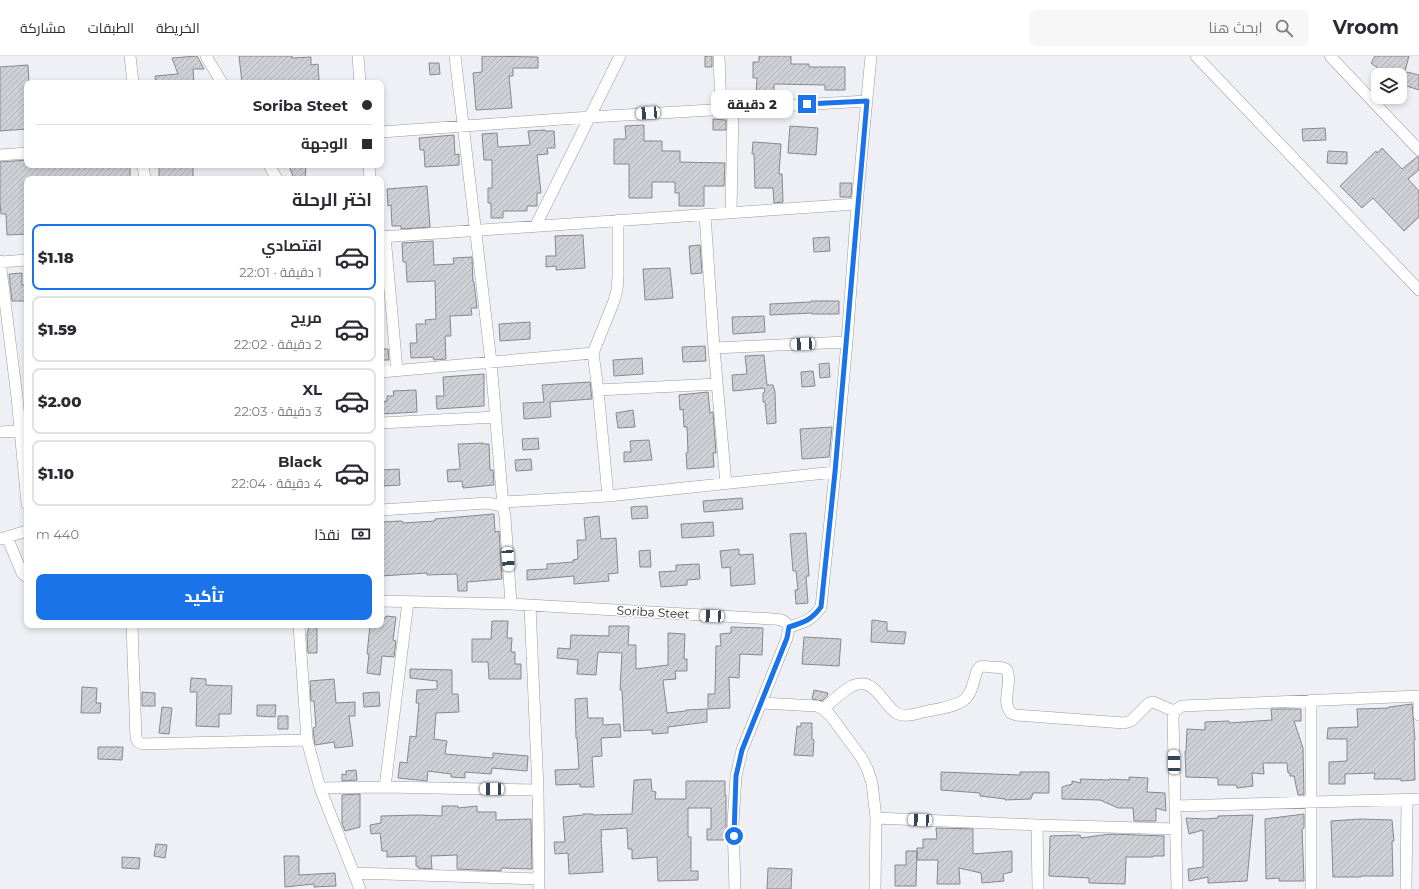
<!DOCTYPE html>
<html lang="ar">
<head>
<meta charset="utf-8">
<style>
	body { margin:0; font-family:Montserrat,Cairo,sans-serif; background:#f7f7f7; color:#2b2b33; direction:rtl; height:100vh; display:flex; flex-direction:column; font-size:15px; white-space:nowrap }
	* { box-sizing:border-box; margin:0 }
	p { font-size:13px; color:#7c7c81 }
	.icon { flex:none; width:22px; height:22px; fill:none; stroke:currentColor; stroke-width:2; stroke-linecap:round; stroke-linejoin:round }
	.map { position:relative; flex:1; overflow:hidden; direction:ltr }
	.side { position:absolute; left:24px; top:120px; width:360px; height:452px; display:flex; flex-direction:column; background:#fff; border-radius:8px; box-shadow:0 2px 6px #0003; direction:rtl }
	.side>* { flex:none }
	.banner { position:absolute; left:24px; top:24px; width:360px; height:88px; border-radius:8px; box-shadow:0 2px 6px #0003; direction:rtl; display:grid; align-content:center; height:88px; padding:0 12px; background:#fff }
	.buttons { position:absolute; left:1371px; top:12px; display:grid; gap:8px }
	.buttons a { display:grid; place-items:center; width:36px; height:36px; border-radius:8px; background:#fff; box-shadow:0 2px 6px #0003; font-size:20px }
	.end { position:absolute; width:18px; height:18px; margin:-9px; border:5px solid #1a73e8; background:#fff; box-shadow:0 0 0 2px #fff }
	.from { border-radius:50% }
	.bubble { position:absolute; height:28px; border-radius:8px; background:#fff; box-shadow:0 2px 6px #0003; font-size:13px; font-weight:800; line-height:28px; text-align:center; direction:rtl }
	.car { position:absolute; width:12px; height:24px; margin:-12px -6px; border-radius:5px; box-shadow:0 0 3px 1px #0007; background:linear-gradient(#fff 24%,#345 0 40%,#fff 0 76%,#345 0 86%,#fff 0) }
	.banner b { display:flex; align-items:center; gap:14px; height:38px; font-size:15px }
	.banner b+b { border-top:1px solid #e1e1e2 }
	.banner i { width:10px; height:10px; background:#2b2b33 }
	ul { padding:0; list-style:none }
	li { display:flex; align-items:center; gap:12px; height:66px; margin:0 8px 6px; padding:0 4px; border:2px solid #e1e1e2; border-radius:8px }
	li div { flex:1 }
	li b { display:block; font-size:15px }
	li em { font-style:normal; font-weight:800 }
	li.on { border-color:#1a73e8 }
	li>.icon { width:36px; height:36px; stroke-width:1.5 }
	h2 { padding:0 12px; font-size:18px; line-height:48px }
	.pay { display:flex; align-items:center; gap:10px; height:44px; padding:0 12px; font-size:15px }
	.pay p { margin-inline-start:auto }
	.button { display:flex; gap:8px; margin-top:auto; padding:8px 12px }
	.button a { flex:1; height:46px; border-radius:8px; background:#1a73e8; color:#fff; font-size:16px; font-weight:800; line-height:46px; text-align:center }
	header { display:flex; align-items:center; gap:24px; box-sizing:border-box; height:56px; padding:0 20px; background:#fff; border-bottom:1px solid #e1e1e2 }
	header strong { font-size:19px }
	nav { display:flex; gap:22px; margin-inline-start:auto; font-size:14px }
	.search { width:280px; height:36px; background:#f7f7f7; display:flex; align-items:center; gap:10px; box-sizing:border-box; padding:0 14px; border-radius:8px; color:#7c7c81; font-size:15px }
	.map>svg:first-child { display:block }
</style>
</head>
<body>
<header>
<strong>Vroom</strong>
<div class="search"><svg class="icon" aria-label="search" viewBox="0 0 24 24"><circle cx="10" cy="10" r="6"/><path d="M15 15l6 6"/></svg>ابحث هنا</div>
<nav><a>الخريطة</a><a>الطبقات</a><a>مشاركة</a></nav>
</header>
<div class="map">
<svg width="1419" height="833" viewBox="0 0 1419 833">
	<defs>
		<pattern id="building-hatch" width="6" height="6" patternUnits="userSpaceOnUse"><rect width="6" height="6" fill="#cfd0d6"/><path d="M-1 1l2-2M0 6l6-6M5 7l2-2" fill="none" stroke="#b1b2b7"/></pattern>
	</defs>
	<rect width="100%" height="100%" fill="#eff0f6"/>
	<path fill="url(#building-hatch)" stroke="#87888e" d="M 197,0 L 204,13 L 193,13 L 194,27 L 156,27 L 155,20 L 178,18 L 172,2 Z
		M 239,0 L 292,0 L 292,2 L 311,1 L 311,9 L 318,8 L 319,24 L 290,27 L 242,27 Z
		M 482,0 L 538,1 L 538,12 L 513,12 L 513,20 L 509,20 L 512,52 L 476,54 L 473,17 L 482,16 Z
		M 705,0 L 712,0 L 712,11 L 705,11 Z
		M 759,0 L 791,0 L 791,8 L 809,8 L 809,11 L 845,11 L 845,34 L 825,34 L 825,29 L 774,28 L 774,41 L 756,41 L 757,22 L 753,22 L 753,6 L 759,6 Z
		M 1375,0 L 1409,0 L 1404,19 L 1387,19 L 1371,7 Z
		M 429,7 L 439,7 L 440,18 L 430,19 Z
		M 28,9 L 29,27 L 27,27 L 27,73 L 0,75 L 0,11 Z
		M 1407,16 L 1419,19 L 1419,34 L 1401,28 Z
		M 713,63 L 726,64 L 726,74 L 713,74 Z
		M 644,69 L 644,85 L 662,85 L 662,95 L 680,95 L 680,106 L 725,107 L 724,130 L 704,130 L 704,150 L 679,150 L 679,137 L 675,137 L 675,126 L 652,126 L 652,142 L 629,142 L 629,108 L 614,108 L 614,83 L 626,83 L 625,70 Z
		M 790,70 L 818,72 L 816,99 L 788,97 Z
		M 1325,72 L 1326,84 L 1303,85 L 1302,73 Z
		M 545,74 L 545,75 L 554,75 L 555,92 L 547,92 L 548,98 L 537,99 L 541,137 L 537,137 L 537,150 L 527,150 L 527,155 L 503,155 L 503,162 L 491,162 L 491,147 L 488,147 L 488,132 L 492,132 L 492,104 L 484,104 L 482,78 L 497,77 L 498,91 L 530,89 L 528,75 Z
		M 454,79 L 455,99 L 459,98 L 459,109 L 425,111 L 424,94 L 420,94 L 419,82 Z
		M 753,86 L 781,88 L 779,118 L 782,118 L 783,146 L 774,147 L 773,132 L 755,132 L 754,98 L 752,98 Z
		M 1382,92 L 1402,113 L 1417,101 L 1419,101 L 1419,114 L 1408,123 L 1419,135 L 1419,161 L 1404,175 L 1373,142 L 1362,152 L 1340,130 L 1376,95 L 1377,97 Z
		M 1328,95 L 1347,96 L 1347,108 L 1327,107 Z
		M 27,104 L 27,109 L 130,109 L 130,123 L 27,123 L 27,178 L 7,179 L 6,158 L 1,158 L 0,147 L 0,106 Z
		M 159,109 L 193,109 L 193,123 L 159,123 Z
		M 289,110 L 306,111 L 305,123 L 294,123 Z
		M 840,127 L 852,127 L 851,141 L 840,141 Z
		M 427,130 L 430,171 L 401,173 L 401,170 L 392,170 L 391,149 L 388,150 L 387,133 Z
		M 583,179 L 585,212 L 556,214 L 556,210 L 546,211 L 546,200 L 556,200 L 555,180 Z
		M 829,181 L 830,195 L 814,196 L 813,182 Z
		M 433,185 L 434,209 L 454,208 L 453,202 L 472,201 L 473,226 L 474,226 L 477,252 L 471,252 L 472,259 L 450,260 L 451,280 L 445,280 L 446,303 L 434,304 L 433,301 L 411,302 L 410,287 L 417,287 L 416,268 L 426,268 L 425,264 L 436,263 L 435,225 L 407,226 L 406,206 L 403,206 L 402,187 Z
		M 700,189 L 702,217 L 691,218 L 689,190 Z
		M 670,212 L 673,242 L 645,244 L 643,213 Z
		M 22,217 L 22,229 L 26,229 L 26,245 L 12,245 L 9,218 Z
		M 811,245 L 839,245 L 839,258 L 812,258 L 812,257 L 770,259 L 770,248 L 811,246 Z
		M 764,260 L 765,276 L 733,278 L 732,261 Z
		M 530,266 L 530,283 L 500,285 L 499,268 Z
		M 705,290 L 706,305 L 683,306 L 682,291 Z
		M 381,293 L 388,293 L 389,304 L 381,304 Z
		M 764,299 L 767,329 L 773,329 L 775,336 L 776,367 L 767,368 L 765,346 L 763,346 L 763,337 L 765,336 L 764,332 L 733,335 L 732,319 L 747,318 L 745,300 Z
		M 642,302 L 643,318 L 614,320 L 613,304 Z
		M 829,307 L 830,321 L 820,322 L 819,308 Z
		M 813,315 L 815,330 L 802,331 L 801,316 Z
		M 484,318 L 484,350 L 437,353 L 436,340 L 444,340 L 443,321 Z
		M 590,326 L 592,343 L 550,346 L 551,361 L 524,363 L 523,347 L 544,346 L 542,329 Z
		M 416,334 L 417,356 L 381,358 L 381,346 L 387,345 L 387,340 L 394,340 L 393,335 Z
		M 708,336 L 710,357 L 713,356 L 716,397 L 713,397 L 714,411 L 687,413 L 686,397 L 688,396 L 687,371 L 684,371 L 683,353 L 680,354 L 679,339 Z
		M 633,354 L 635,371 L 618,372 L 616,357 Z
		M 832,371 L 829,401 L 802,403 L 800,373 Z
		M 538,382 L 539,393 L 523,394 L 522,383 Z
		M 649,384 L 652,404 L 624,406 L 624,396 L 631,396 L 630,385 Z
		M 483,387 L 483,388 L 489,388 L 490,414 L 493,414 L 494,429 L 463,432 L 462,425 L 448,426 L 447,414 L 460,413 L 458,388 Z
		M 531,403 L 532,414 L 516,415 L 515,404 Z
		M 399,413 L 400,429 L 384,430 L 383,414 Z
		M 742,442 L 743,453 L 704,456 L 703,445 Z
		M 647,450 L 648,462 L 632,463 L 631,451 Z
		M 494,458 L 495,476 L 499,475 L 502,523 L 467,526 L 467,535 L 458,535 L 457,518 L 427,519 L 427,517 L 381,520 L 381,466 L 402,465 L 403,467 L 435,465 L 435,463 Z
		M 599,460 L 601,483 L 616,482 L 618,517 L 608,518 L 609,525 L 574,528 L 574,520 L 527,524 L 527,514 L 547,513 L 547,508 L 573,506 L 573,504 L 578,503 L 577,484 L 586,484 L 584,462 Z
		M 713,466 L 714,480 L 682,482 L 681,468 Z
		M 806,477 L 809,520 L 806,520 L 808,547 L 796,548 L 795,534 L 798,534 L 796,515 L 793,515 L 790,478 Z
		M 739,493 L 739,499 L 753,498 L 755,528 L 731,530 L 730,511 L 722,512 L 720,495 Z
		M 650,494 L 651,511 L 640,511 L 639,495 Z
		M 699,508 L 700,523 L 687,524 L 687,529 L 661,531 L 659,516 L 676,515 L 676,509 Z
		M 386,560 L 396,561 L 393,584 L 396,585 L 394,601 L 382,600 L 380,619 L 367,617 L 369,598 L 367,598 L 370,569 L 381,569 L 381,562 L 386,562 Z
		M 872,564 L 887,566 L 887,575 L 906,576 L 904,588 L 871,586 Z
		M 492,565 L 508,565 L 507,582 L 512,582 L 511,596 L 515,596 L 515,608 L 521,608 L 521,623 L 489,623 L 488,606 L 472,606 L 472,583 L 491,583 Z
		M 309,569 L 317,569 L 317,597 L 308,597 L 307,580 Z
		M 609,570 L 629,570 L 628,589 L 636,589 L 636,613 L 668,609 L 668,577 L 685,578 L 684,603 L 687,603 L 687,615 L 675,615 L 676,623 L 663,624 L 667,657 L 686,655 L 686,654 L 707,653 L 707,666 L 668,671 L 668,677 L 652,678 L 652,674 L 624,675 L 622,634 L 620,634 L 622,597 L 598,596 L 596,619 L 577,618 L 578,604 L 557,602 L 558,592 L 570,593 L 571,579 L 609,580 Z
		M 731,571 L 763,572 L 762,599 L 740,598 L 739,622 L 729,621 L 730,652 L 708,653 L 708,638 L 715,638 L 716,590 L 721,590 L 720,578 L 731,577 Z
		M 804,581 L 841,583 L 839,610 L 802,608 Z
		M 410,613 L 452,614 L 452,638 L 458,638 L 459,656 L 436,657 L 434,683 L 447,685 L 445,698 L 493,702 L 493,697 L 528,700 L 527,715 L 492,712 L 491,718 L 465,716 L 465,722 L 451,721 L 451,718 L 428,715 L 427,725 L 398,722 L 400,706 L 407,707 L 410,680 L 416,681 L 419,647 L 416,647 L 417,634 L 437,633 L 437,625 L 410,622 Z
		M 191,622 L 206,623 L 206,629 L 232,630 L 231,658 L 219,658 L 219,671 L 196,670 L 197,636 L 190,636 Z
		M 334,623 L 336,647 L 355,646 L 355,660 L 349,660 L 353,690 L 335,692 L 334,686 L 315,689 L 313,672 L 316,671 L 314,645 L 311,645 L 310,625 Z
		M 82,631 L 97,632 L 96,647 L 101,647 L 100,657 L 81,657 Z
		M 814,634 L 828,637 L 827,640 L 822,645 L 812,643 Z
		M 142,636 L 155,637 L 155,650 L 142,650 Z
		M 379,636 L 380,650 L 364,651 L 363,637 Z
		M 587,642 L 588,662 L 603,662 L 603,669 L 620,668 L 621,681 L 601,682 L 602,700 L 592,701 L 594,731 L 580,731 L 580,728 L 556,729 L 555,714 L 579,713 L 577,682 L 576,682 L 575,643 Z
		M 1412,648 L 1415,684 L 1414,684 L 1415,724 L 1401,725 L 1401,723 L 1374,723 L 1375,717 L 1345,718 L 1345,728 L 1329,728 L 1329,706 L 1347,705 L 1347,683 L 1327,683 L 1328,672 L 1358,671 L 1357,653 L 1389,652 L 1389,651 Z
		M 257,649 L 276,649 L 275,661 L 257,660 Z
		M 162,651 L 172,652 L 169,678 L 159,677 Z
		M 1271,653 L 1301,653 L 1301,665 L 1294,665 L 1303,692 L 1304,739 L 1298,739 L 1294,720 L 1290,720 L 1290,717 L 1288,717 L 1287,707 L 1263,707 L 1264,718 L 1252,717 L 1253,730 L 1237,732 L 1236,729 L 1218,729 L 1218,722 L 1186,721 L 1185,695 L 1186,695 L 1187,673 L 1205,674 L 1205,666 L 1229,665 L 1229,667 L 1272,664 Z
		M 278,660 L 288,660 L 288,673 L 278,673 Z
		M 801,667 L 812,667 L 812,683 L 814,684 L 813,700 L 794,699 L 797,670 L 801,671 Z
		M 98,691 L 123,691 L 122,704 L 98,703 Z
		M 356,714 L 357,724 L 342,725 L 342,718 L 346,719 L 346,715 Z
		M 941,716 L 1020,719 L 1020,716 L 1049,716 L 1049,737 L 1033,737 L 1031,743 L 1005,744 L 1005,743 L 980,740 L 980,737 L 941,734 Z
		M 1129,721 L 1148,722 L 1147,736 L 1165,737 L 1166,755 L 1156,752 L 1156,765 L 1134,765 L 1133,752 L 1118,752 L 1100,744 L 1062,743 L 1062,731 L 1072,728 L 1072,725 L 1081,727 L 1080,723 L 1109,724 L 1109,723 L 1129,724 Z
		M 651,723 L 652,735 L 656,736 L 655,743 L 686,743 L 686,725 L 725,725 L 725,739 L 726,739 L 726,784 L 707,784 L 707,773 L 711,773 L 711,752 L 688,752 L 688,781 L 691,781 L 691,815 L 698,815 L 698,824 L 658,825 L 657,801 L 632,803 L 632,793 L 628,793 L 627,772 L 601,774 L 602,781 L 601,781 L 603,816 L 569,818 L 568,797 L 555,798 L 554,786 L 565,786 L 563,761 L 583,759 L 583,758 L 593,758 L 593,759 L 632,758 L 634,724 Z
		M 360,738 L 360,771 L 345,775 L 342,768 L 342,739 Z
		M 442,750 L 458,750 L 458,752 L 477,750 L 477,756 L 496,756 L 496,764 L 531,763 L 532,813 L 501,812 L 501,815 L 457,813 L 457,799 L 431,800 L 432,813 L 418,812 L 418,810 L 416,810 L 416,800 L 387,801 L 387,795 L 382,795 L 380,777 L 371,778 L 370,769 L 381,767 L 381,760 L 418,759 L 442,760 Z
		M 1304,758 L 1304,772 L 1302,773 L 1304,825 L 1279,825 L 1279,822 L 1266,823 L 1265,763 Z
		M 1253,759 L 1247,825 L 1208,827 L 1208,821 L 1189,825 L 1188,813 L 1203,811 L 1203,774 L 1189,778 L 1186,762 L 1205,763 L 1218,762 L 1218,760 Z
		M 1360,763 L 1392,764 L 1394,785 L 1392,785 L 1393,820 L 1361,820 L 1361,821 L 1333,821 L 1331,765 Z
		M 936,772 L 973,773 L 973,798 L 1012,795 L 1012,816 L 1003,818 L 1004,825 L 982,827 L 981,817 L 959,812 L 960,828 L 937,828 L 938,804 L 917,804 L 917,792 L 923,792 L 923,783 L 937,783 Z
		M 1110,778 L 1164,780 L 1164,800 L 1153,800 L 1153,801 L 1126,801 L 1125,828 L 1089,827 L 1089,822 L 1049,820 L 1050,780 L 1080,779 L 1081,782 Z
		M 156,788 L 167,789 L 165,802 L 154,800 Z
		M 906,795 L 917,795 L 916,830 L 895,830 L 895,809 L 906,809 Z
		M 284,800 L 299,800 L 299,819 L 335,817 L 336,830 L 314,831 L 314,828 L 285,831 Z
		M 122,801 L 140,802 L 139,813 L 122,812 Z
		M 768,812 L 792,813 L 791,833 L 767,833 Z"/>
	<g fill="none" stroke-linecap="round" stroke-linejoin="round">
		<g stroke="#9a9ba1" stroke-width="12">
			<path id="street" d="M 130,0 L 133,27
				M 206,0 L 222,27
				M 358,0 L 360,27
				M 455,0 L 491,306 L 503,450
				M 719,0 L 721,53
				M 1196,0 L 1419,234
				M 1330,0 L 1419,94
				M 381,76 L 590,61 L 867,45
				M 0,99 L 27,97
				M 143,109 L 145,123
				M 269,109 L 277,123
				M 369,109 L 370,123
				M 731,156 L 733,52
				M 705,159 L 714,292 L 726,428
				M 536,169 L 620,0
				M 385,180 L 397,314
				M 381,181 L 857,148
				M 0,205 L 17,341 L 27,448
				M 0,206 L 27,204
				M 714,292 L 847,286
				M 381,316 L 593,297
				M 598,334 L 717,328
				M 381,367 L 496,361
				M 0,376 L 20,375
				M 608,440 L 598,334 L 593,297 L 614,245 L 617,234 L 618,220 L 618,164
				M 502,446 L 608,440 L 835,416
				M 381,454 L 487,447 L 503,450 L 505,460 L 511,548 L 773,563 C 780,563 785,564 789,571 L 787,582 L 742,694 L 736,720 L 733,767 L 735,833
				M 7,481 L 22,517 L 27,521
				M 0,483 L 27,475
				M 381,545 L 511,548
				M 530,550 L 538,734 L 539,833
				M 132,569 L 136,682 L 138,686 L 142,688 L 307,684
				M 299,569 L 307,684 L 320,732 L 360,833
				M 789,571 C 805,566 811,565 821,551 L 835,416 L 847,286 L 857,148 L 871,0
				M 1419,640 L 1419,659
				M 761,647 L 817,650 L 823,653 L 830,659 L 861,701 L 867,712 L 872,727 L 876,762 L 875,833
				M 823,653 C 831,646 844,634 852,630 C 876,619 882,650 898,658 C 906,661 915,658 923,656 C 936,653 953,652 964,644 C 976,635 973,612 982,610 C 984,610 988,611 991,611 C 996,611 1001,611 1006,613 C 1014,626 1000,645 1011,657 L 1016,659 L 1124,667 L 1131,665 L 1149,647 L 1153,646 L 1174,655
				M 385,731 L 408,546
				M 320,732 L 385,731 L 538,734
				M 1175,750 L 1419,743
				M 876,762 L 1037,769 L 1175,773
				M 1037,769 L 1038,833
				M 354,817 L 539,823
				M 1177,833 L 1173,662 L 1174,655 L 1182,650 L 1419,640
				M 1311,833 L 1311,644
				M 1406,833 L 1407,744"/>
		</g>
		<use href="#street" stroke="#fff" stroke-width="11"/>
	</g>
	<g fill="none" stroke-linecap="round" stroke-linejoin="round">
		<path stroke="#1a73e8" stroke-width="5" d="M 734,780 L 736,720 L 742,694 L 787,582 L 789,571 C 805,566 811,564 821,551 L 835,416 L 867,45 L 807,48"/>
	</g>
	<g text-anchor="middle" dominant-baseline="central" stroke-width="3" stroke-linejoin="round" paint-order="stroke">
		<g font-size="12" fill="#1f2022" stroke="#fff">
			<text transform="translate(653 556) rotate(3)">Soriba Steet</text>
		</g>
	</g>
</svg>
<div class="buttons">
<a><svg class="icon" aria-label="layers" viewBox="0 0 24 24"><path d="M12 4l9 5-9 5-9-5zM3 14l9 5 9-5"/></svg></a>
</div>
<i class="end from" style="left:734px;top:780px"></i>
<i class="end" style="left:807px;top:48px"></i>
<div class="bubble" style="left:711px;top:34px;width:82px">2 دقيقة</div>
<i class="car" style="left:648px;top:57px;rotate:266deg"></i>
<i class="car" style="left:803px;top:288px;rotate:267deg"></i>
<i class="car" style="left:508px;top:503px;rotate:176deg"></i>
<i class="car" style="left:712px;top:560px;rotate:273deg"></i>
<i class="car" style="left:1174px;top:706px;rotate:359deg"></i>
<i class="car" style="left:492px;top:733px;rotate:271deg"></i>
<i class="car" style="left:920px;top:764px;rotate:273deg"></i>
<div class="banner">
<b><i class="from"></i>Soriba Steet</b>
<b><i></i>الوجهة</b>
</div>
<section class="side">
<h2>اختر الرحلة</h2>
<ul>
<li class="on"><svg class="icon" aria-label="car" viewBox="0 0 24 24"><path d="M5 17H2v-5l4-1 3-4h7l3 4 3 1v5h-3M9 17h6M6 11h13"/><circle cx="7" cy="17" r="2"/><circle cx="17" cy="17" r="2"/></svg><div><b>اقتصادي</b><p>1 دقيقة · 22:01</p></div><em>$1.18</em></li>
<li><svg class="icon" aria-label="car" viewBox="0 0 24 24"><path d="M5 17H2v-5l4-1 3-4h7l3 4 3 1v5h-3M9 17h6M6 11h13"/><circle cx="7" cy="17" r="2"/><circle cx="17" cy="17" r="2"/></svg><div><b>مريح</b><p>2 دقيقة · 22:02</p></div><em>$1.59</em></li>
<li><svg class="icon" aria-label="car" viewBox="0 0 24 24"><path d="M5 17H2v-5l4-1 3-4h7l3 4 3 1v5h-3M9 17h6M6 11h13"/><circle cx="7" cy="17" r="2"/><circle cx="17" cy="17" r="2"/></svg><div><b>XL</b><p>3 دقيقة · 22:03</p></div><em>$2.00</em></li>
<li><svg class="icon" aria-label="car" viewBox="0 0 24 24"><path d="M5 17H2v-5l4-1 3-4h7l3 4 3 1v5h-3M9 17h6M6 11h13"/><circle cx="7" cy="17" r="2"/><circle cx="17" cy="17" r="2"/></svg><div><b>Black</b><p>4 دقيقة · 22:04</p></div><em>$1.10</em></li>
</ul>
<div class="pay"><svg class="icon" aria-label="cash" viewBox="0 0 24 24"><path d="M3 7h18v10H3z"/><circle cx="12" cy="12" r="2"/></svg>نقدًا<p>440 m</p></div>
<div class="button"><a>تأكيد</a></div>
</section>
</div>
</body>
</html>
